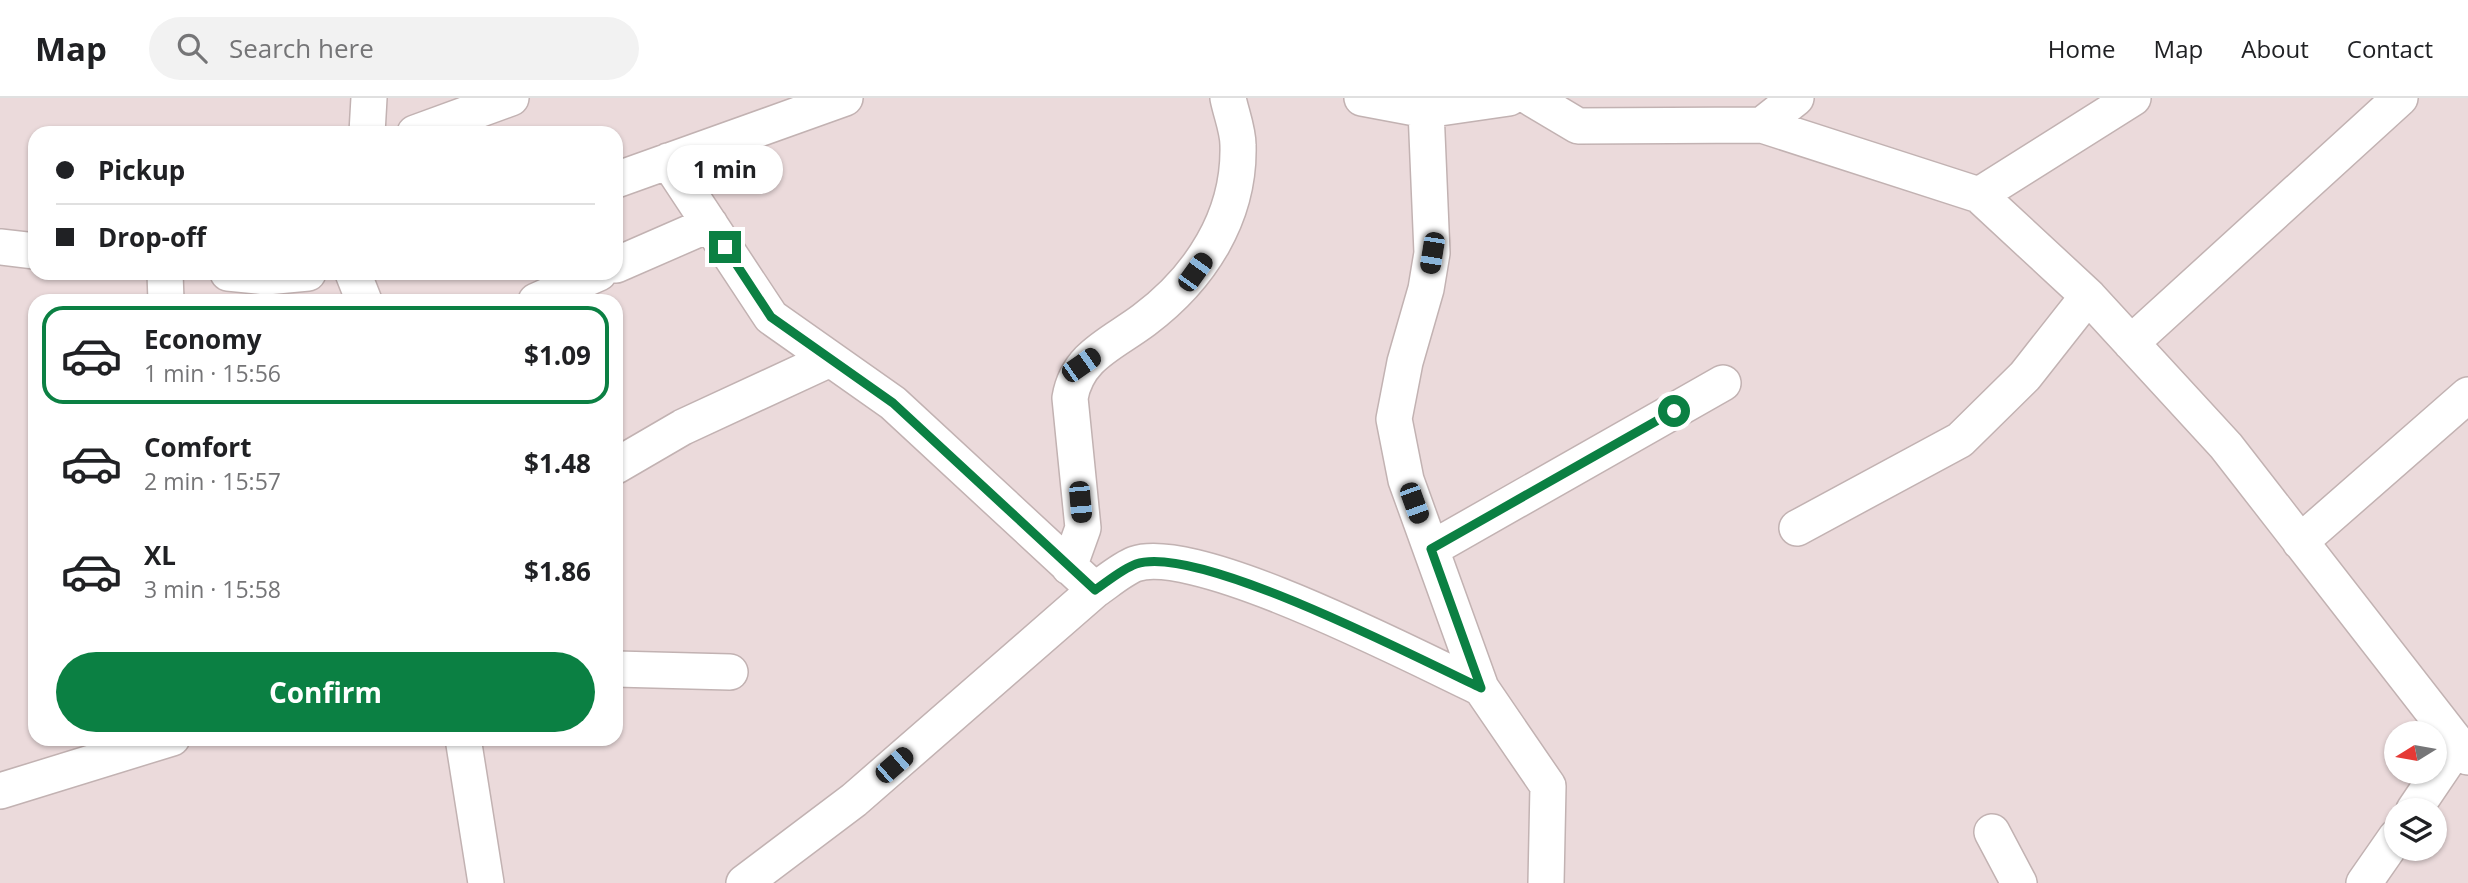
<!DOCTYPE html>
<html lang="en">
<head>
<meta charset="utf-8">
<style>
	body { margin:0; font-family:"Open Sans",sans-serif; background:#f2f2f2; color:#202124; height:100vh; display:flex; flex-direction:column; font-size:26px; white-space:nowrap }
	* { box-sizing:border-box; margin:0 }
	p { font-size:23px; color:#757577 }
	.icon { flex:none; width:38px; height:38px; fill:none; stroke:currentColor; stroke-width:2; stroke-linecap:round; stroke-linejoin:round }
	.map { position:relative; flex:1; overflow:hidden }
	.details { position:absolute; left:28px; top:196px; width:595px; height:452px; display:flex; flex-direction:column; background:#fff; border-radius:21px; box-shadow:0 2px 5px #0004 }
	.details>* { flex:none }
	.banner { position:absolute; left:28px; top:28px; width:595px; height:154px; border-radius:21px; box-shadow:0 2px 5px #0004; display:grid; align-content:center; height:154px; padding:0 28px; background:#fff }
	.needle { width:46px; rotate:259deg }
	.buttons { position:absolute; left:2384px; top:623px; display:grid; gap:14px }
	.buttons a { display:grid; place-items:center; width:63px; height:63px; border-radius:50%; background:#fff; box-shadow:0 2px 5px #0004; font-size:35px }
	.end { position:absolute; width:32px; height:32px; margin:-16px; border:9px solid #0b8043; background:#fff; box-shadow:0 0 0 4px #fff }
	.from { border-radius:50% }
	.bubble { position:absolute; height:49px; border-radius:24px; background:#fff; box-shadow:0 2px 5px #0004; font-size:23px; font-weight:700; line-height:49px; text-align:center }
	.car { position:absolute; width:21px; height:42px; margin:-21px -10px; border-radius:9px; box-shadow:0 0 5px 2px #0007; background:linear-gradient(#222 24%,#8ab4d8 0 40%,#222 0 76%,#8ab4d8 0 86%,#222 0) }
	.banner b { display:flex; align-items:center; gap:24px; height:66px; font-size:26px }
	.banner b+b { border-top:2px solid #e0e0e0 }
	.banner i { width:18px; height:18px; background:#202124 }
	ul { padding:12px 0 0; list-style:none }
	li { display:flex; align-items:center; gap:21px; height:98px; margin:0 14px 10px; padding:0 14px; border:4px solid transparent; border-radius:21px }
	li div { flex:1 }
	li b { display:block; font-size:26px }
	li em { font-style:normal; font-weight:700 }
	li.selected { border-color:#0b8043 }
	li>.icon { width:63px; height:63px; stroke-width:1.5 }
	.button { display:flex; gap:14px; margin-top:auto; padding:14px 28px }
	.button a { flex:1; height:80px; border-radius:42px; background:#0b8043; color:#fff; font-size:28px; font-weight:700; line-height:80px; text-align:center }
	header { display:flex; align-items:center; gap:42px; box-sizing:border-box; height:98px; padding:0 35px; background:#fff; border-bottom:2px solid #e0e0e0 }
	header strong { font-size:33px }
	nav { display:flex; gap:38px; margin-inline-start:auto; font-size:24px }
	.search { width:490px; height:63px; background:#f2f2f2; display:flex; align-items:center; gap:18px; box-sizing:border-box; padding:0 24px; border-radius:38px; color:#757577; font-size:26px }
	.map>svg:first-child { display:block }
</style>
</head>
<body>
<header>
<strong>Map</strong>
<div class="search"><svg class="icon" aria-label="search" viewBox="0 0 24 24"><circle cx="10" cy="10" r="6"/><path d="M15 15l6 6"/></svg>Search here</div>
<nav><a>Home</a><a>Map</a><a>About</a><a>Contact</a></nav>
</header>
<div class="map">
<svg width="2468" height="785" viewBox="0 0 2468 785">
	<rect width="100%" height="100%" fill="#ebdadb"/>
	<g fill="none" stroke-linecap="round" stroke-linejoin="round">
		<g stroke="#c2b2b2" stroke-width="38">
			<path id="street" d="M 1362,0 L 1426,12 L 1509,0
				M 1531,0 L 1578,28 L 1762,27 L 1796,0
				M 1426,12 L 1432,155 L 1426,191 L 1405,264 L 1394,321 L 1406,382 L 1481,590 L 1548,688 L 1546,785
				M 1762,27 L 1979,97 L 2088,198 L 2226,348 L 2468,659
				M 367,35 L 369,0
				M 415,35 L 511,0
				M 668,63 L 771,219 L 893,305 L 1095,492
				M 616,82 L 845,0
				M 1979,97 L 2133,0
				M 0,149 L 35,153
				M 616,167 L 710,126
				M 165,175 L 166,203
				M 228,175 L 266,179 L 308,175
				M 353,175 L 364,203
				M 536,203 L 599,175
				M 2131,245 L 2400,0
				M 616,368 L 683,329 L 830,261
				M 1797,430 L 1960,342 L 2025,278 L 2088,198
				M 2300,444 L 2468,297
				M 1431,451 L 1723,285
				M 1069,469 L 1083,430 L 1070,300 C 1077,258 1112,246 1144,222 C 1200,180 1240,119 1238,47 C 1238,32 1231,15 1228,0
				M 616,571 L 730,574
				M 463,640 L 486,785
				M 0,693 L 172,640
				M 2414,712 L 2458,647
				M 1992,734 L 2019,785
				M 744,785 L 854,702 L 1095,492 C 1107,484 1122,471 1135,466 C 1197,445 1417,560 1481,590
				M 2364,785 L 2396,739"/>
		</g>
		<use href="#street" stroke="#fff" stroke-width="35"/>
	</g>
	<g fill="none" stroke-linecap="round" stroke-linejoin="round">
		<path stroke="#0b8043" stroke-width="9" d="M 725,149 L 771,219 L 893,305 L 1095,492 C 1107,484 1122,471 1136,466 C 1197,445 1417,560 1481,590 L 1431,451 L 1674,313"/>
	</g>
</svg>
<div class="buttons">
<a><svg class="needle" viewBox="-14 -14 28 28"><path d="M0-13l5 13h-10z" fill="#e53935"/><path d="M0 13l5-13h-10z" fill="#757577"/></svg></a>
<a><svg class="icon" aria-label="layers" viewBox="0 0 24 24"><path d="M12 4l9 5-9 5-9-5zM3 14l9 5 9-5"/></svg></a>
</div>
<i class="end from" style="left:1674px;top:313px"></i>
<i class="end" style="left:725px;top:149px"></i>
<div class="bubble" style="left:667px;top:47px;width:116px">1 min</div>
<i class="car" style="left:1432px;top:155px;rotate:189deg"></i>
<i class="car" style="left:1195px;top:174px;rotate:36deg"></i>
<i class="car" style="left:1081px;top:267px;rotate:55deg"></i>
<i class="car" style="left:1080px;top:404px;rotate:175deg"></i>
<i class="car" style="left:1414px;top:405px;rotate:160deg"></i>
<i class="car" style="left:894px;top:667px;rotate:49deg"></i>
<div class="banner">
<b><i class="from"></i>Pickup</b>
<b><i></i>Drop-off</b>
</div>
<section class="details">
<ul>
<li class="selected"><svg class="icon" aria-label="car" viewBox="0 0 24 24"><path d="M5 17H2v-5l4-1 3-4h7l3 4 3 1v5h-3M9 17h6M6 11h13"/><circle cx="7" cy="17" r="2"/><circle cx="17" cy="17" r="2"/></svg><div><b>Economy</b><p>1 min · 15:56</p></div><em>$1.09</em></li>
<li><svg class="icon" aria-label="car" viewBox="0 0 24 24"><path d="M5 17H2v-5l4-1 3-4h7l3 4 3 1v5h-3M9 17h6M6 11h13"/><circle cx="7" cy="17" r="2"/><circle cx="17" cy="17" r="2"/></svg><div><b>Comfort</b><p>2 min · 15:57</p></div><em>$1.48</em></li>
<li><svg class="icon" aria-label="car" viewBox="0 0 24 24"><path d="M5 17H2v-5l4-1 3-4h7l3 4 3 1v5h-3M9 17h6M6 11h13"/><circle cx="7" cy="17" r="2"/><circle cx="17" cy="17" r="2"/></svg><div><b>XL</b><p>3 min · 15:58</p></div><em>$1.86</em></li>
</ul>
<div class="button"><a>Confirm</a></div>
</section>
</div>
</body>
</html>
